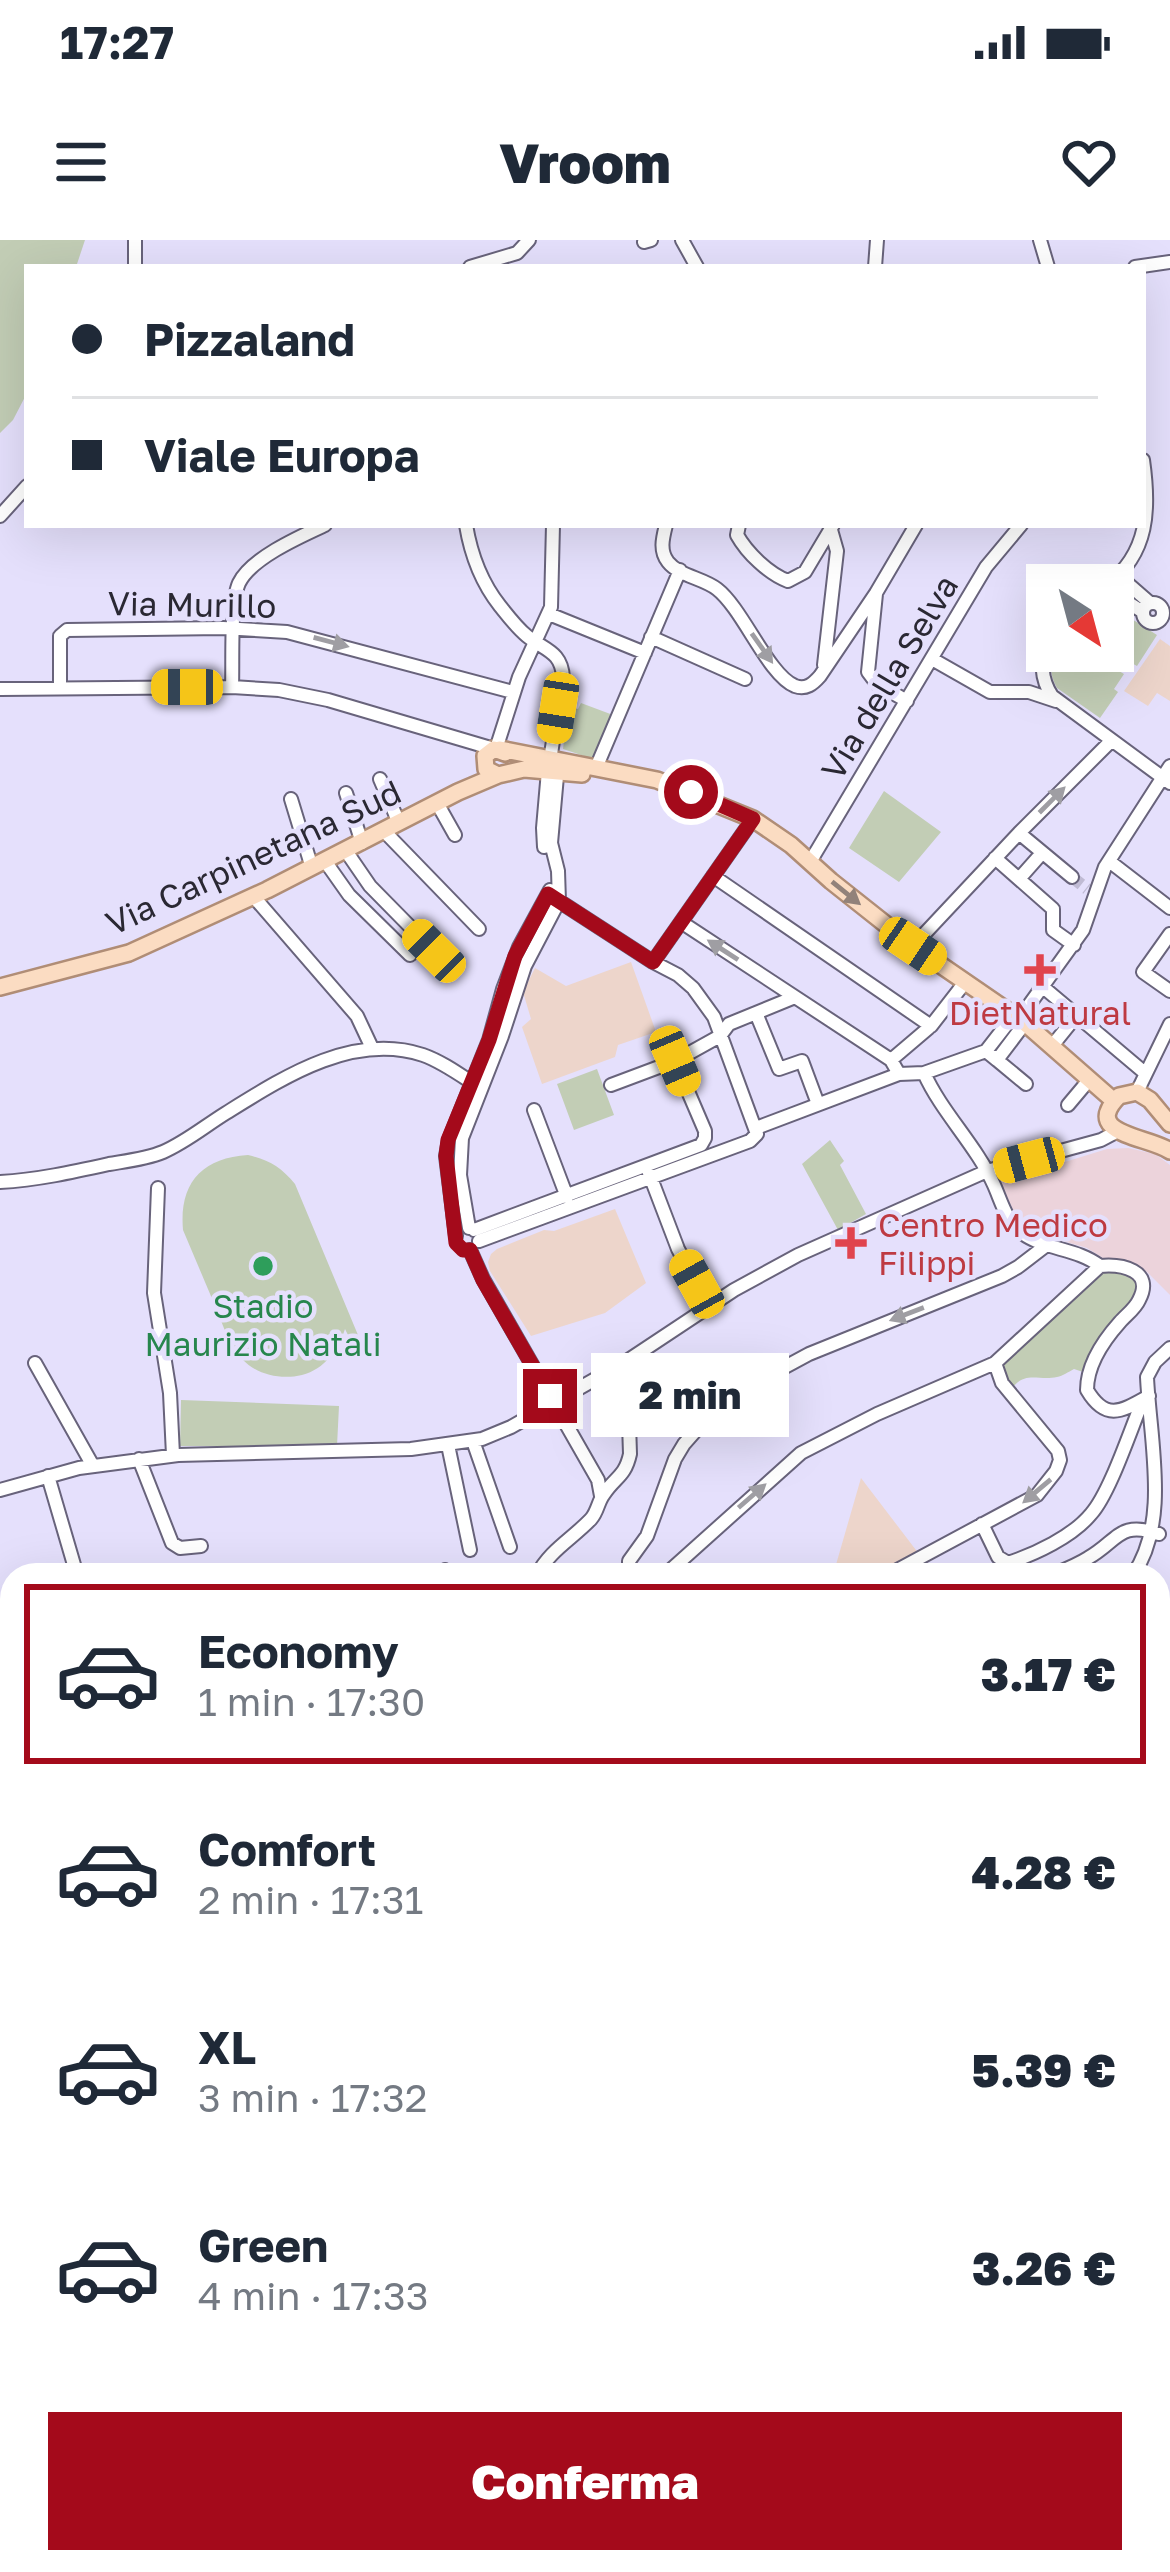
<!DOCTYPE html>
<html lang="it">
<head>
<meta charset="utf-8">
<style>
	body { margin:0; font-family:"Golos Text",sans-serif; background:#f6f6f7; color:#1f2937; height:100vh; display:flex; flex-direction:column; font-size:45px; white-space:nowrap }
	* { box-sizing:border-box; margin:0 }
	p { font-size:39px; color:#747a83 }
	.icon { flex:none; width:66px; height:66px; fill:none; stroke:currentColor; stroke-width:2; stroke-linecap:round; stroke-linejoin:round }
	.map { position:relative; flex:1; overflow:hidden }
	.side { position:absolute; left:0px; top:1323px; width:1170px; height:1011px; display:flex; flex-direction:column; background:#fff; border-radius:36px 36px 0 0; box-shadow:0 12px 48px #0002 }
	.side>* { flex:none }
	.top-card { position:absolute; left:24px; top:24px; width:1122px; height:264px; border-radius:0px; box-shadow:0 12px 48px #0002; display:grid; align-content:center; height:264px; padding:0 48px; background:#fff }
	.needle { width:78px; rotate:144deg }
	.fabs { position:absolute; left:1026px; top:324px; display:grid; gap:24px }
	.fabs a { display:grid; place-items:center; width:108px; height:108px; border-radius:0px; background:#fff; box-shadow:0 12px 48px #0002; font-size:60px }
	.end { position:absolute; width:54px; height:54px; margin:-27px; border:15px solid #a40a1b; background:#fff; box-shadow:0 0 0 6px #fff }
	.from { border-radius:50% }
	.bubble { position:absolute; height:84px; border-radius:0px; background:#fff; box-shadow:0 12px 48px #0002; font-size:39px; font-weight:800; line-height:84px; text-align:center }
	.car { position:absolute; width:36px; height:72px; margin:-36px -18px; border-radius:15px; box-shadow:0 0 9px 3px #0007; background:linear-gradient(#f5c518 24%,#345 0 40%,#f5c518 0 76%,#345 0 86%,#f5c518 0) }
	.top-card b { display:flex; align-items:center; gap:42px; height:114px; font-size:45px }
	.top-card b+b { border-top:3px solid #e0e1e3 }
	.top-card i { width:30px; height:30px; background:#1f2937 }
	ul { padding:21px 0 0; list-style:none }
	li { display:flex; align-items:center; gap:36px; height:180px; margin:0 24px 18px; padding:0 24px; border:6px solid transparent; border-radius:0px }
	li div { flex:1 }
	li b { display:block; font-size:45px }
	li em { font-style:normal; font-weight:800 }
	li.current { border-color:#a40a1b }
	li>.icon { width:108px; height:108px; stroke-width:1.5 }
	.cta { display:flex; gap:24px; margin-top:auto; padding:24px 48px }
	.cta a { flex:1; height:138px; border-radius:0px; background:#a40a1b; color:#fff; font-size:48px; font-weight:800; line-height:138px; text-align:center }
	.status { display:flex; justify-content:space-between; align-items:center; height:84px; padding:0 60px; background:#fff; direction:ltr }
	.status svg { height:33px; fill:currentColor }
	header { display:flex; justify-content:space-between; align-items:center; height:156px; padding:0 48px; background:#fff; font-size:54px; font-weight:800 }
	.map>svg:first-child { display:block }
</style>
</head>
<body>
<div class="status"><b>17:27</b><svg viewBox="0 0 49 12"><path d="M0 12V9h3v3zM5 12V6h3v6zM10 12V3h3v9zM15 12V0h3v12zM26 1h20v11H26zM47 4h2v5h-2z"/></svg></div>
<header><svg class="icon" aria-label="menu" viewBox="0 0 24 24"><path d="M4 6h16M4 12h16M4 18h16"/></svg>Vroom<svg class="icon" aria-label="heart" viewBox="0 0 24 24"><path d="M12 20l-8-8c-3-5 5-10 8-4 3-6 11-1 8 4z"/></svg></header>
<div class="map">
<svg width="1170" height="2332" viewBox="0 0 1170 2332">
	<rect width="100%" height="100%" fill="#e5e0fc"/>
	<path fill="#edd5cb" d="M 1160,399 L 1170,406 L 1170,461 L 1157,453 L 1148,466 L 1124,451 Z
		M 631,722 L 656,792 L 618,805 L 615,817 L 542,844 L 522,787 L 531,779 L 523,752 L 535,728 L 566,746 Z
		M 615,969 L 646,1043 L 605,1073 L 531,1096 L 490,1031 L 488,1022 L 491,1014 L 497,1009 L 544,990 L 554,991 Z
		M 861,1238 L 919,1314 L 880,1335 L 833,1335 Z"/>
	<path fill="#ecd3db" d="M 1128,908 L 1155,914 L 1170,925 L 1170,1055 L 1147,1032 L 1126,1020 L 1106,1020 L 1087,1008 L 1039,994 L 1017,978 L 1000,942 L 1107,909 Z"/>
	<path fill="#c2cdb5" d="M 0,0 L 85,0 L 76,27 L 27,27 L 27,153 L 13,180 L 0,193 Z
		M 1113,367 L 1157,395 L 1137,426 L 1126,420 L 1119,431 L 1124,434 L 1114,449 L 1118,452 L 1100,478 L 1057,448 C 1050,436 1049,424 1054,411 L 1113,411 Z
		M 581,463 L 613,475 L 596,520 L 563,509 L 568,467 L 578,469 Z
		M 884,551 L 941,592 L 899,642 L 849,608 Z
		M 597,829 L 614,875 L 574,890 L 557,844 Z
		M 830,900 L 844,921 L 840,925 L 866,974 L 838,990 L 802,924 Z
		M 248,915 C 269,920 281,927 295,944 L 358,1095 L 350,1099 L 345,1089 C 338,1110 325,1129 302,1135 C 281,1140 257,1135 242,1119 C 229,1105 223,1085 216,1068 C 205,1042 194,1016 183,990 C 179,944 201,918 248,915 Z
		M 1118,1029 C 1134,1035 1139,1044 1136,1060 L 1086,1133 L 1074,1129 C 1068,1132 1063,1136 1057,1137 C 1039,1141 1026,1131 1013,1147 L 1007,1142 L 1001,1125 L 1102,1032 Z
		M 181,1160 L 339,1166 L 337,1206 L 180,1206 Z"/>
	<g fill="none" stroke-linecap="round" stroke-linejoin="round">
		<path stroke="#c0bbd4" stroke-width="12" stroke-dasharray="12 6" stroke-linecap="butt" d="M 1072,637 L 1087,649"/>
		<g stroke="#68637b" stroke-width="16">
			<path id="minor" d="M 135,0 L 135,27
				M 682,0 L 697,27
				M 1040,0 L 1048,27
				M 644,2 L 651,0
				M 470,27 L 517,13 L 529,0
				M 875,27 L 877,0
				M 1135,27 L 1170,22
				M 0,276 L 27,246
				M 466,285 C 471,315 481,342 500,366 C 508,376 517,388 527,396 C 544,410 562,411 563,438 L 550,520
				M 666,285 C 663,297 659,311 668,322 C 679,336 703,338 717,349 C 743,369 768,435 795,446 C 806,450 813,444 820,436 L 876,353 L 916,285
				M 739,285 L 737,295 C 747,313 769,334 788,341 L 805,332 L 833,285
				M 1119,336 L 1150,363
				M 1107,345 C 1149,313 1150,269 1143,220
				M 1113,353 L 1143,372
				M 876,354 L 868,432 L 877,444 L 907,461
				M1143 373a10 10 0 1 1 20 0a10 10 0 1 1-20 0Z
				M 549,374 L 645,413
				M 651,397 L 745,439
				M 1047,401 C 1041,421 1040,438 1052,456 L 1170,543
				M 932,419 L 990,452 L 1029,452 L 1056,461
				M 824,425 L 837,311 L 831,290
				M 232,447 C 233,423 230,363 239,343 C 251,318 301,296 325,285
				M 60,448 L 60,396 L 67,390 L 223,388 L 287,392 L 513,452
				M 0,449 L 232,447 L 279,450 L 328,460 L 494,509
				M 496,509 L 519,437 L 551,367 L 553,285
				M 596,528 L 680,330
				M 380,539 L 399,583
				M 346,553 L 362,603
				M 291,559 L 312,628
				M 437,563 L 455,595
				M 384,591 L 479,689
				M 1019,593 L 1072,637
				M 544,607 L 543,588 L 548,531
				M 346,611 L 370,646 L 434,711
				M 995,618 L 1053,669 L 1053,690 L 1074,705
				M 325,621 L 349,655 L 410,715
				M 1109,621 L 1170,668
				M 810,622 L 986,327 L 1021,285
				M 713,636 L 931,786
				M 1019,639 L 1042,613
				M 253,656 L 357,776 L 372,808
				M 681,682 L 891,820 L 899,834
				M 1170,694 L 1143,732 L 1170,751
				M 913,706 L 1019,593 L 1111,501
				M 653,722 L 753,579
				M 1043,747 L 1145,833
				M 756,773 L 779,829 L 802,821 L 818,864
				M 1014,775 L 986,811 L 997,820 L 1025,783
				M 1019,779 L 1083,690 L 1105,627 L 1170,526
				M 1052,806 L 1077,775
				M 891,820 L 931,786 L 966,741
				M 997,820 L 1026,844
				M 924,833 C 942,873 976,905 994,945 C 1002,963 1006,981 1022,993 C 1045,1010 1077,1008 1100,1026
				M 611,845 L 675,821 L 720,796 L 729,784 L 795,757
				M 1137,852 L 1170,784
				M 1068,865 L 1089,840
				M 534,870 L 567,957
				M 756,888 L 899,834 L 924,833 L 986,811
				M 649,933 L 678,1009 L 709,1067
				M 0,942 C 37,940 73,932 109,924 C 127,921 146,919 163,912 C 186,902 205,886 226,873 C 284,837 353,792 423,815 C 440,821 456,832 471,842
				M 158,948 L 154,1053 L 170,1153 L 173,1215
				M 469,988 L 460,935 L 462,898 L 502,796 L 525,726 L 559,661 L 558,631 L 551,603 L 558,525
				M 474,990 L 701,905 L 705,898 L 705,891 L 675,821
				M 456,996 L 446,916 L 449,900 L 489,800 L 503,749 L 519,707 L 550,650
				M 479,1001 L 750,901 L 757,894 L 714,777 L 693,748 L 678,735 L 653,722 L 548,654
				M 470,1010 L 483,1039 L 598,1240 L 601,1256
				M 35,1123 L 93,1226
				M 473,1201 L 510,1307
				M 448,1205 L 470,1310
				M 139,1219 L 172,1303 L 180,1308 L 201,1306
				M 48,1236 L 77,1335
				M 0,1250 L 79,1228 L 178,1215 L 411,1209 L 482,1199 L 511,1187 L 627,1121 L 734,1050 L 798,1015 L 987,931 L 1101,900 L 1118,891
				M 982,1284 L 998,1317 L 1008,1323 C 1035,1314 1072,1297 1091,1274 C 1110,1253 1131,1188 1143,1160
				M 442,1335 L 445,1330
				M 537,1335 C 550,1310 572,1299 591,1279 C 598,1271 598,1261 604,1254 C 615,1237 625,1237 630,1214 L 627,1121
				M 629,1335 L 629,1321 L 647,1296 L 675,1219 L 684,1204 L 699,1187 L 772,1134 L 809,1114 L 1002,1036 L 1018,1027 L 1048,1004
				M 665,1335 L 801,1213 L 877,1174 L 995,1123 L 1100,1026 C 1121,1024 1155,1030 1139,1060 C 1135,1069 1126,1075 1120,1082 C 1103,1101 1087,1124 1087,1150 C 1106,1182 1122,1171 1149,1156
				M 888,1335 L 1037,1255 L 1056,1231 L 1060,1220 L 1058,1211 L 1002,1143 L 995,1123
				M 1052,1335 C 1064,1330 1077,1325 1088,1318 C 1118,1301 1119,1280 1159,1294
				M 1133,1335 C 1170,1281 1150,1202 1147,1137 L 1155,1122 L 1170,1108
				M 1158,1390 L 1170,1380
				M 12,1441 L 1,1452 L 12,1522
				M 1170,1455 L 1164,1488 L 1170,1522
				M 1158,1588 L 1170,1583
				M 0,1589 L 12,1583
				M 0,1598 L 12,1613
				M 1158,1630 L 1170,1631
				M 1158,1709 L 1170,1705
				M 1158,1730 L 1170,1727
				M 11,1757 L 12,1730
				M 1158,1797 L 1170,1796
				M 1158,1857 L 1170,1858
				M 1158,1919 L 1170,1920
				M 1158,2059 L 1170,2062
				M 1158,2145 L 1170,2148
				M 1158,2275 L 1170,2272
				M 225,2322 L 233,2332
				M 310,2322 L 330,2332
				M 631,2322 L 647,2332
				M 858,2322 L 931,2332
				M 209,2332 L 216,2322
				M 266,2332 L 274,2322
				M 547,2332 L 567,2322
				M 613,2332 L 617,2322
				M 747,2332 L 839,2322
				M 999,2332 L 1023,2322"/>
		</g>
		<g stroke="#b08d76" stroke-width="20">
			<path id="major" d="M 500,509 L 657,540 L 753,579 L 791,605 L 831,641 L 913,706 L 1025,783 L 1114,861
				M 498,535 L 486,529 L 485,516 L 494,509 L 505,513
				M 0,747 L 129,713 L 267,650 L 458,552 L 498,535 L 524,529 L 582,534
				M 1170,884 L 1150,860 L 1137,852 L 1119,856 C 1080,895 1149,896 1170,911"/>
		</g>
		<use href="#minor" stroke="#fff" stroke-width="12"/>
		<use href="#major" stroke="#fbdcc2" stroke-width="15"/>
		<path stroke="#868296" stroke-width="3" stroke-dasharray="18 9" stroke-linecap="butt" d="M 1123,2332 L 1155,2322"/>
	</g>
	<defs><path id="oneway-solid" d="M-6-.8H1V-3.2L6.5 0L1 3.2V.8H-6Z" transform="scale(3)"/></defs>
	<g fill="#9f9ea3">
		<use href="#oneway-solid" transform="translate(331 402) rotate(15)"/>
		<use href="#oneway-solid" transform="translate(762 408) rotate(55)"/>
		<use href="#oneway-solid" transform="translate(1052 560) rotate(-45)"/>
		<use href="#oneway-solid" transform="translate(723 710) rotate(-147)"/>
		<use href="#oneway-solid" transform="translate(907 1074) rotate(159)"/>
		<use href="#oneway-solid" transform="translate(1037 1251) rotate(140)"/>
		<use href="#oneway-solid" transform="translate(752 1256) rotate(-41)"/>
	</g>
	<use fill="#92827a" href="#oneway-solid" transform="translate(846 653) rotate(39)"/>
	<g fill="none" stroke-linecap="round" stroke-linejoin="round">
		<path stroke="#a40a1b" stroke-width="15" d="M 550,1156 L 483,1040 L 470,1010 L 463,1010 L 456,1003 L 446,916 L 448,900 L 489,800 L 515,716 L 548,654 L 653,722 L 753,579 L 691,552"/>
	</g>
	<g fill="#e0444e" stroke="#e5e0fc" stroke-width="4.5">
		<path d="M1034 712h12v12h12v12h-12v12h-12v-12h-12v-12h12z"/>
		<path d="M845 985h12v12h12v12h-12v12h-12v-12h-12v-12h12z"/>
	</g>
	<circle fill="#2e9e5b" stroke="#e5e0fc" stroke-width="4.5" cx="263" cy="1026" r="12"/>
	<g text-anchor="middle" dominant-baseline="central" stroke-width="9" stroke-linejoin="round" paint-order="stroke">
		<g font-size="33" fill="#2a2833" stroke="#e5e0fc">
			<text transform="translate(192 364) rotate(1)">Via Murillo</text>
			<text transform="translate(889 437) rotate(-59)">Via della Selva</text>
			<text transform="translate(253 617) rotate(-25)">Via Carpinetana Sud</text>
		</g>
		<g font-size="33" fill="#be3a42" stroke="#e5e0fc">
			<text x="1040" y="772">DietNatural</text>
			<text x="878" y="984" text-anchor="start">Centro Medico<tspan x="878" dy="38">Filippi</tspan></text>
		</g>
		<g font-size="33" fill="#27864d" stroke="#e5e0fc">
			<text x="263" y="1065">Stadio<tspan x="263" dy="38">Maurizio Natali</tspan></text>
		</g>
	</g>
</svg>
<div class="fabs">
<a><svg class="needle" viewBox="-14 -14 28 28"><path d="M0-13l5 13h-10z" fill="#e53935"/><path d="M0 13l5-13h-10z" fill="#747a83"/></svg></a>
</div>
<i class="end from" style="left:691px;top:552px"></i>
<i class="end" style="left:550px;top:1156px"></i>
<div class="bubble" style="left:591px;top:1113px;width:198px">2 min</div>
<i class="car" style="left:187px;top:447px;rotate:270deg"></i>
<i class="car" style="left:558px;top:468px;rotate:189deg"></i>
<i class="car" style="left:913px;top:706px;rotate:124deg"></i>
<i class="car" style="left:434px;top:711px;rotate:315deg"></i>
<i class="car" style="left:675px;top:821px;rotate:157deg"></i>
<i class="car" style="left:1029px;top:920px;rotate:255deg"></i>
<i class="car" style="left:697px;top:1044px;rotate:331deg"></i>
<div class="top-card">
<b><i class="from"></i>Pizzaland</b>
<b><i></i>Viale Europa</b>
</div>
<section class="side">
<ul>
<li class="current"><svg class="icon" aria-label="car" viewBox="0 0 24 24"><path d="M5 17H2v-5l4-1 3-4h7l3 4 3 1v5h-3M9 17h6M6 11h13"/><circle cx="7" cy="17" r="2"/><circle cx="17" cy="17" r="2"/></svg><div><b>Economy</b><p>1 min · 17:30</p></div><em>3.17 €</em></li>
<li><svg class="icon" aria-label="car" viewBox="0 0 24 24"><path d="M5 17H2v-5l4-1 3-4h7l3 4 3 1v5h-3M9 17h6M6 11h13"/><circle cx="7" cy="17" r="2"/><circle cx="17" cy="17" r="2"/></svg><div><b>Comfort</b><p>2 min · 17:31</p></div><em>4.28 €</em></li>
<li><svg class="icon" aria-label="car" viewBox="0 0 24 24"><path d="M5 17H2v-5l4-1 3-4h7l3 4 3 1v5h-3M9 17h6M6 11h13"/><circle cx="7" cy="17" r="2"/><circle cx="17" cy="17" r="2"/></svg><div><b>XL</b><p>3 min · 17:32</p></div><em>5.39 €</em></li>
<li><svg class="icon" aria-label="car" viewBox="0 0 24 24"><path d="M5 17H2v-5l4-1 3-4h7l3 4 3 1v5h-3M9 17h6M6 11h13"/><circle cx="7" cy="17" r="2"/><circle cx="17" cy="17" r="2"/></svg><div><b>Green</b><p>4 min · 17:33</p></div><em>3.26 €</em></li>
</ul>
<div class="cta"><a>Conferma</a></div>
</section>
</div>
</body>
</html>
